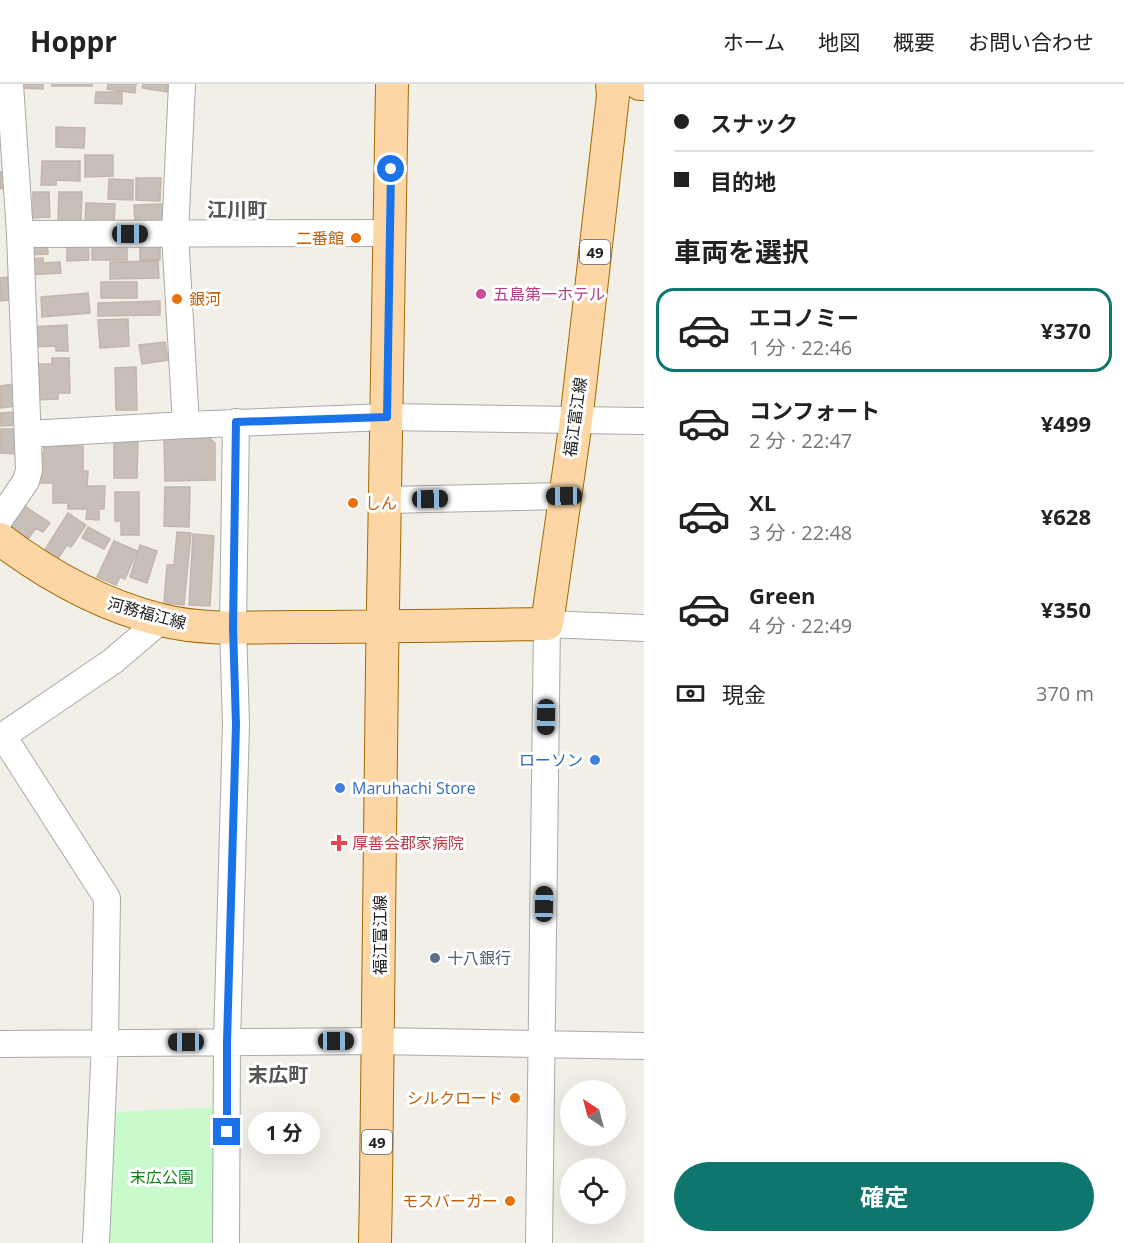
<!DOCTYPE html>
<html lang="ja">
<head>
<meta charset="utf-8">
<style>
	body { margin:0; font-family:"Open Sans","Noto Sans JP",sans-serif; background:#f2f2f2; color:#222; height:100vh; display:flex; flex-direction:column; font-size:22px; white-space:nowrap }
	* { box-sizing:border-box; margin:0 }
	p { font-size:20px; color:#767676 }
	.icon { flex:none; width:33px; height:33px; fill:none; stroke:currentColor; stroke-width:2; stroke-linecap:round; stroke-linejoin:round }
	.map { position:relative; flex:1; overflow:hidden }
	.side { display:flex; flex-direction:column; background:#fff; width:480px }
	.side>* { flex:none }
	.guide { display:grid; align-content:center; height:132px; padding:0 30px; background:#fff }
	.needle { width:39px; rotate:324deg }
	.fabs { position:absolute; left:560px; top:996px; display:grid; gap:12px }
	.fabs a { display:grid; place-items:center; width:66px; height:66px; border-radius:50%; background:#fff; box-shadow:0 6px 24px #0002; font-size:30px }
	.end { position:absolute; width:27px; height:27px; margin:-14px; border:8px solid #1a73e8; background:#fff; box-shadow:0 0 0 3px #fff }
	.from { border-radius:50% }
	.bubble { position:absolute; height:42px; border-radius:21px; background:#fff; box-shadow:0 6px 24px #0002; font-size:20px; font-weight:700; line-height:42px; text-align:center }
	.car { position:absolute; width:18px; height:36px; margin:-18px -9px; border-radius:8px; box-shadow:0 0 4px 2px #0007; background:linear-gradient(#222 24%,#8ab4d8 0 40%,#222 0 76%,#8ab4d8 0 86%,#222 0) }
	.guide b { display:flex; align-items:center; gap:21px; height:57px; font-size:22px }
	.guide b+b { border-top:2px solid #e0e0e0 }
	.guide i { width:15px; height:15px; background:#222 }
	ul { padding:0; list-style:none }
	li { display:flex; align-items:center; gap:18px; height:84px; margin:0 12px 9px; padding:0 18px; border:3px solid transparent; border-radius:18px }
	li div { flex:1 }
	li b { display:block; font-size:22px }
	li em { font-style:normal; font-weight:700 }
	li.selected { border-color:#0f766e }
	li>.icon { width:54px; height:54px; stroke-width:1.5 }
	h2 { padding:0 30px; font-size:27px; line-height:72px }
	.pay { display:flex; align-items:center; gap:15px; height:66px; padding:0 30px; font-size:22px }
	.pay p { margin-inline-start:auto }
	.button { display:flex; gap:12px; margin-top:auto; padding:12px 30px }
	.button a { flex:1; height:69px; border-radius:36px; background:#0f766e; color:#fff; font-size:24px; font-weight:700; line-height:69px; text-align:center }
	header { display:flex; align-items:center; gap:36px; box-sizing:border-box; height:84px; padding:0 30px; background:#fff; border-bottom:2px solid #e0e0e0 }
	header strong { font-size:28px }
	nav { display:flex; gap:33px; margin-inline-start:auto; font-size:21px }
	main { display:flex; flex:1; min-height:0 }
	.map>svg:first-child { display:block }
</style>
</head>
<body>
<header>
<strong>Hoppr</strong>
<nav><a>ホーム</a><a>地図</a><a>概要</a><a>お問い合わせ</a></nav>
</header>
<main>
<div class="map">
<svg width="644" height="1159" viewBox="0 0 644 1159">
	<rect width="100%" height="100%" fill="#f2efe9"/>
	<path fill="#c8facc" d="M 216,1023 L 212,1159 L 107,1159 L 114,1028 Z"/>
	<path fill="#c7bfb8" stroke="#c4b6ab" stroke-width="1.5" d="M 22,0 L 43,0 L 43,5 L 22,4 Z
		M 52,0 L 92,0 L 92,2 L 52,2 Z
		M 108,0 L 136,0 L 135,9 L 107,5 Z
		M 143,0 L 168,0 L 167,8 L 142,4 Z
		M 96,8 L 122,8 L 122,20 L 95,19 Z
		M 56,43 L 85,44 L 84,64 L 56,63 Z
		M 85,71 L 113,71 L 113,92 L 85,93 Z
		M 42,77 L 80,77 L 80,97 L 56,96 L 56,101 L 41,101 Z
		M 0,88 L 3,88 L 4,104 L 0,105 Z
		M 136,94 L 161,94 L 160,117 L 136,116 Z
		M 109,95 L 133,96 L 133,116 L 108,115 Z
		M 33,108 L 49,108 L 50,133 L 33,134 Z
		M 59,108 L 82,108 L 81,138 L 58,137 Z
		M 86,119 L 115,120 L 114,140 L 85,140 Z
		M 162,120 L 162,145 L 135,145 L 134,121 Z
		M 127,153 L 127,176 L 92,176 L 92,154 Z
		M 47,155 L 48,170 L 27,171 L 27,156 Z
		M 140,156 L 160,156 L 160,176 L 140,176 Z
		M 88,157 L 89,176 L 67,177 L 67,158 Z
		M 43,174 L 43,179 L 60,178 L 61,189 L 27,191 L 27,175 Z
		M 158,177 L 159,194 L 110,195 L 110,178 Z
		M 8,193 L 9,216 L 0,217 L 0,194 Z
		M 101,198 L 137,198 L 137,214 L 101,214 Z
		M 88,209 L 90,229 L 42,233 L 41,213 Z
		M 160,217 L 160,231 L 98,232 L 98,219 Z
		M 128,235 L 129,262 L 100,264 L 98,236 Z
		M 67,241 L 68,267 L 56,267 L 56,262 L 30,263 L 29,243 Z
		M 165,258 L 168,276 L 142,280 L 139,261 Z
		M 52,274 L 69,274 L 70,309 L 58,309 L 58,315 L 35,316 L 34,280 L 52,280 Z
		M 136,283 L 137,326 L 116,326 L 115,284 Z
		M 13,300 L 16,322 L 0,324 L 0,302 Z
		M 15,328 L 16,341 L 0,342 L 0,329 Z
		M 0,345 L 21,345 L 17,370 L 0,369 Z
		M 208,353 L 215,359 L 215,396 L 165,397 L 164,354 Z
		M 114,355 L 138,355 L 137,394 L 114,394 Z
		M 44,362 L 83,362 L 83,387 L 88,387 L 87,402 L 105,402 L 104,425 L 99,425 L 99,436 L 86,435 L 87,425 L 68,425 L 68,419 L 53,419 L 53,399 L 38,399 L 39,369 L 44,369 Z
		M 165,403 L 190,403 L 189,443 L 164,442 Z
		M 115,408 L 139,408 L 139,451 L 121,451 L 121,437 L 115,437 Z
		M 20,419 L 50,439 L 43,448 L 36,444 L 28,455 L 6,440 Z
		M 68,429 L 86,441 L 71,463 L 67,461 L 57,476 L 44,467 Z
		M 88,443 L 110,455 L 104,465 L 82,454 Z
		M 177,448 L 191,449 L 184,521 L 164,519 L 167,481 L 174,481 Z
		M 193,450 L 214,452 L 210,522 L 189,521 Z
		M 114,457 L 137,467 L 125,495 L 120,493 L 116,501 L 97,493 Z
		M 140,461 L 157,467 L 147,499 L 130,493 Z"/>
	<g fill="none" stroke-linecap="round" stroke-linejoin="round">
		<g stroke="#a9a9a9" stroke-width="28">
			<path id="minor" d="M 182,0 L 175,150 L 186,341
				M 20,150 L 390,149
				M 29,350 L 186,341 L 387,333 L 644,337
				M 386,416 L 564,412
				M 0,435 L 26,397 L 29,386 L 20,150 L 10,0
				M 3,652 L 107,814 L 105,958 L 96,1159
				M 0,654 L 113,577 L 161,536
				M 0,960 L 379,957 L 644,962
				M 226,1159 L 227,958 L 236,641 L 233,543 L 236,338
				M 539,1159 L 547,540 L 644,544"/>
		</g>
		<g stroke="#a06b00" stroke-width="34">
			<path id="major" d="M 640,0 L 644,0
				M 0,455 C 49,492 101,521 161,536 C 205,547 252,543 297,543 C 380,543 464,541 547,540 L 576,337 L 613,12 L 612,0
				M 375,1159 C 379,967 378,775 382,582 C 385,388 389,194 392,0"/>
		</g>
		<use href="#minor" stroke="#fff" stroke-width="26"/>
		<use href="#major" stroke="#fcd6a4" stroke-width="32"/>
	</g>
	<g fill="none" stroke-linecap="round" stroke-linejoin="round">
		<path stroke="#1a73e8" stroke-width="8" d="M 227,1048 L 227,958 L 236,641 L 233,543 L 236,338 L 387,333 L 391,85"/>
	</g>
	<g fill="#e8710a" stroke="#fff" stroke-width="2">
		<circle cx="356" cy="154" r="6"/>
		<circle cx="177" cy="215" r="6"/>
		<circle cx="353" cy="419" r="6"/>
		<circle cx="515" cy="1014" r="6"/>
		<circle cx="510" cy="1117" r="6"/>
	</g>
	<circle fill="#d1479c" stroke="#fff" stroke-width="2" cx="481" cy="210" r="6"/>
	<g fill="#3f7fe0" stroke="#fff" stroke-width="2">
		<circle cx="595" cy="676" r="6"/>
		<circle cx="340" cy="704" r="6"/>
	</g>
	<path fill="#e0444e" stroke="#fff" stroke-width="2" d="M336 750h6v6h6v6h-6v6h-6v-6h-6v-6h6z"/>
	<circle fill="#5c6f8a" stroke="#fff" stroke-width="2" cx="435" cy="874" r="6"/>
	<g text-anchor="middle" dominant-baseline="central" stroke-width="6" stroke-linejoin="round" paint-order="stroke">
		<g fill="#fff" stroke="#646464" stroke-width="1.5">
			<rect x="580" y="156" width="30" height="24" rx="4.5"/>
			<rect x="362" y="1046" width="30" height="24" rx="4.5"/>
		</g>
		<g font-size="15" font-weight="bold" fill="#222">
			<text x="595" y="168">49</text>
			<text x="377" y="1058">49</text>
		</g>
		<g font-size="16" fill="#c56008" stroke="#fff" text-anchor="end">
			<text x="344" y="154">二番館</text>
			<text x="189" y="215" text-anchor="start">銀河</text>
			<text x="365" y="419" text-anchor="start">しん</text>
			<text x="503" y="1014">シルクロード</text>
			<text x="498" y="1117">モスバーガー</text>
		</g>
		<g font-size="16" fill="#b23c85" stroke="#fff" text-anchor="start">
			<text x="493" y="210">五島第一ホテル</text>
		</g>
		<g font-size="16" fill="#222" stroke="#fff">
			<text transform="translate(575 333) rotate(-82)">福江富江線</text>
			<text transform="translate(147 529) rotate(15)">河務福江線</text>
			<text transform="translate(380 851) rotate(-90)">福江富江線</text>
		</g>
		<g font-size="16" fill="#366cbe" stroke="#fff" text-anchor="end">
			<text x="583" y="676">ローソン</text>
			<text x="352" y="704" text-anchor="start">Maruhachi Store</text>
		</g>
		<g font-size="16" fill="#be3a42" stroke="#fff" text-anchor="start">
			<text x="352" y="759">厚善会郡家病院</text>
		</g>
		<g font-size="16" fill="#4e5e75" stroke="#fff" text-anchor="start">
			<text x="447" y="874">十八銀行</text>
		</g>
		<g font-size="16" fill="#0c8416" stroke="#fff">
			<text x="162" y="1093">末広公園</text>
		</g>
		<g font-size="20" font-weight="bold" fill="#555" stroke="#fff">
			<text x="237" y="125">江川町</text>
			<text x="278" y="990">末広町</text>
		</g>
	</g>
</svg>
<div class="fabs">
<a><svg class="needle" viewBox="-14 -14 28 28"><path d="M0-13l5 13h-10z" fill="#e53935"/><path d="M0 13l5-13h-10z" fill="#767676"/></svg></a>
<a><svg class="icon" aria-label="locate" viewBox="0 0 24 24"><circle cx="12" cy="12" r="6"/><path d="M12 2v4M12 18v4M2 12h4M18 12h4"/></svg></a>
</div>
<i class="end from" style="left:391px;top:85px"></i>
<i class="end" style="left:227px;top:1048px"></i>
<div class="bubble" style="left:248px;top:1028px;width:72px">1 分</div>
<i class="car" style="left:130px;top:150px;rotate:90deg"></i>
<i class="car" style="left:564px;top:412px;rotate:269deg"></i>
<i class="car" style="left:430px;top:415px;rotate:89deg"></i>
<i class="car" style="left:546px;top:633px;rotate:181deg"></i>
<i class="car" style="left:544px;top:820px;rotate:1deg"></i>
<i class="car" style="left:336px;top:957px;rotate:90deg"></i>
<i class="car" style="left:186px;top:958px;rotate:270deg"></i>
</div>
<section class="side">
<div class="guide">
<b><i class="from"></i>スナック</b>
<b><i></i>目的地</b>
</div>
<h2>車両を選択</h2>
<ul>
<li class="selected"><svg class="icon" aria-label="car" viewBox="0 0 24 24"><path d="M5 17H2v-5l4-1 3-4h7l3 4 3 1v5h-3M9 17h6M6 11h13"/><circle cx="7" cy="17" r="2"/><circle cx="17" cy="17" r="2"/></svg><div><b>エコノミー</b><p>1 分 · 22:46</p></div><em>¥370</em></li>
<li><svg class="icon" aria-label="car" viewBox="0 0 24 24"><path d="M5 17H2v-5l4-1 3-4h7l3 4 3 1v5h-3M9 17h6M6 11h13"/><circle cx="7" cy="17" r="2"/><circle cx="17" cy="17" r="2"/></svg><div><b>コンフォート</b><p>2 分 · 22:47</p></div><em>¥499</em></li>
<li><svg class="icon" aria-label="car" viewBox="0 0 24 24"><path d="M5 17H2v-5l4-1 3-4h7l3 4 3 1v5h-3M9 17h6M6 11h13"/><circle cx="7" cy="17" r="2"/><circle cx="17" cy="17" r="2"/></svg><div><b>XL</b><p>3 分 · 22:48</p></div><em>¥628</em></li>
<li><svg class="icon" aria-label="car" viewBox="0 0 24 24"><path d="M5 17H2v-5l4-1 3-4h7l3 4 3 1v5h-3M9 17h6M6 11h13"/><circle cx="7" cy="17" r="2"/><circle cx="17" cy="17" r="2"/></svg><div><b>Green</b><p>4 分 · 22:49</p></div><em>¥350</em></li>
</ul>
<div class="pay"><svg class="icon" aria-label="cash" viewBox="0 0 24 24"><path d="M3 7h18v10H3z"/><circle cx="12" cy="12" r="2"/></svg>現金<p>370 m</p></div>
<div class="button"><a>確定</a></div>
</section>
</main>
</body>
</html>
